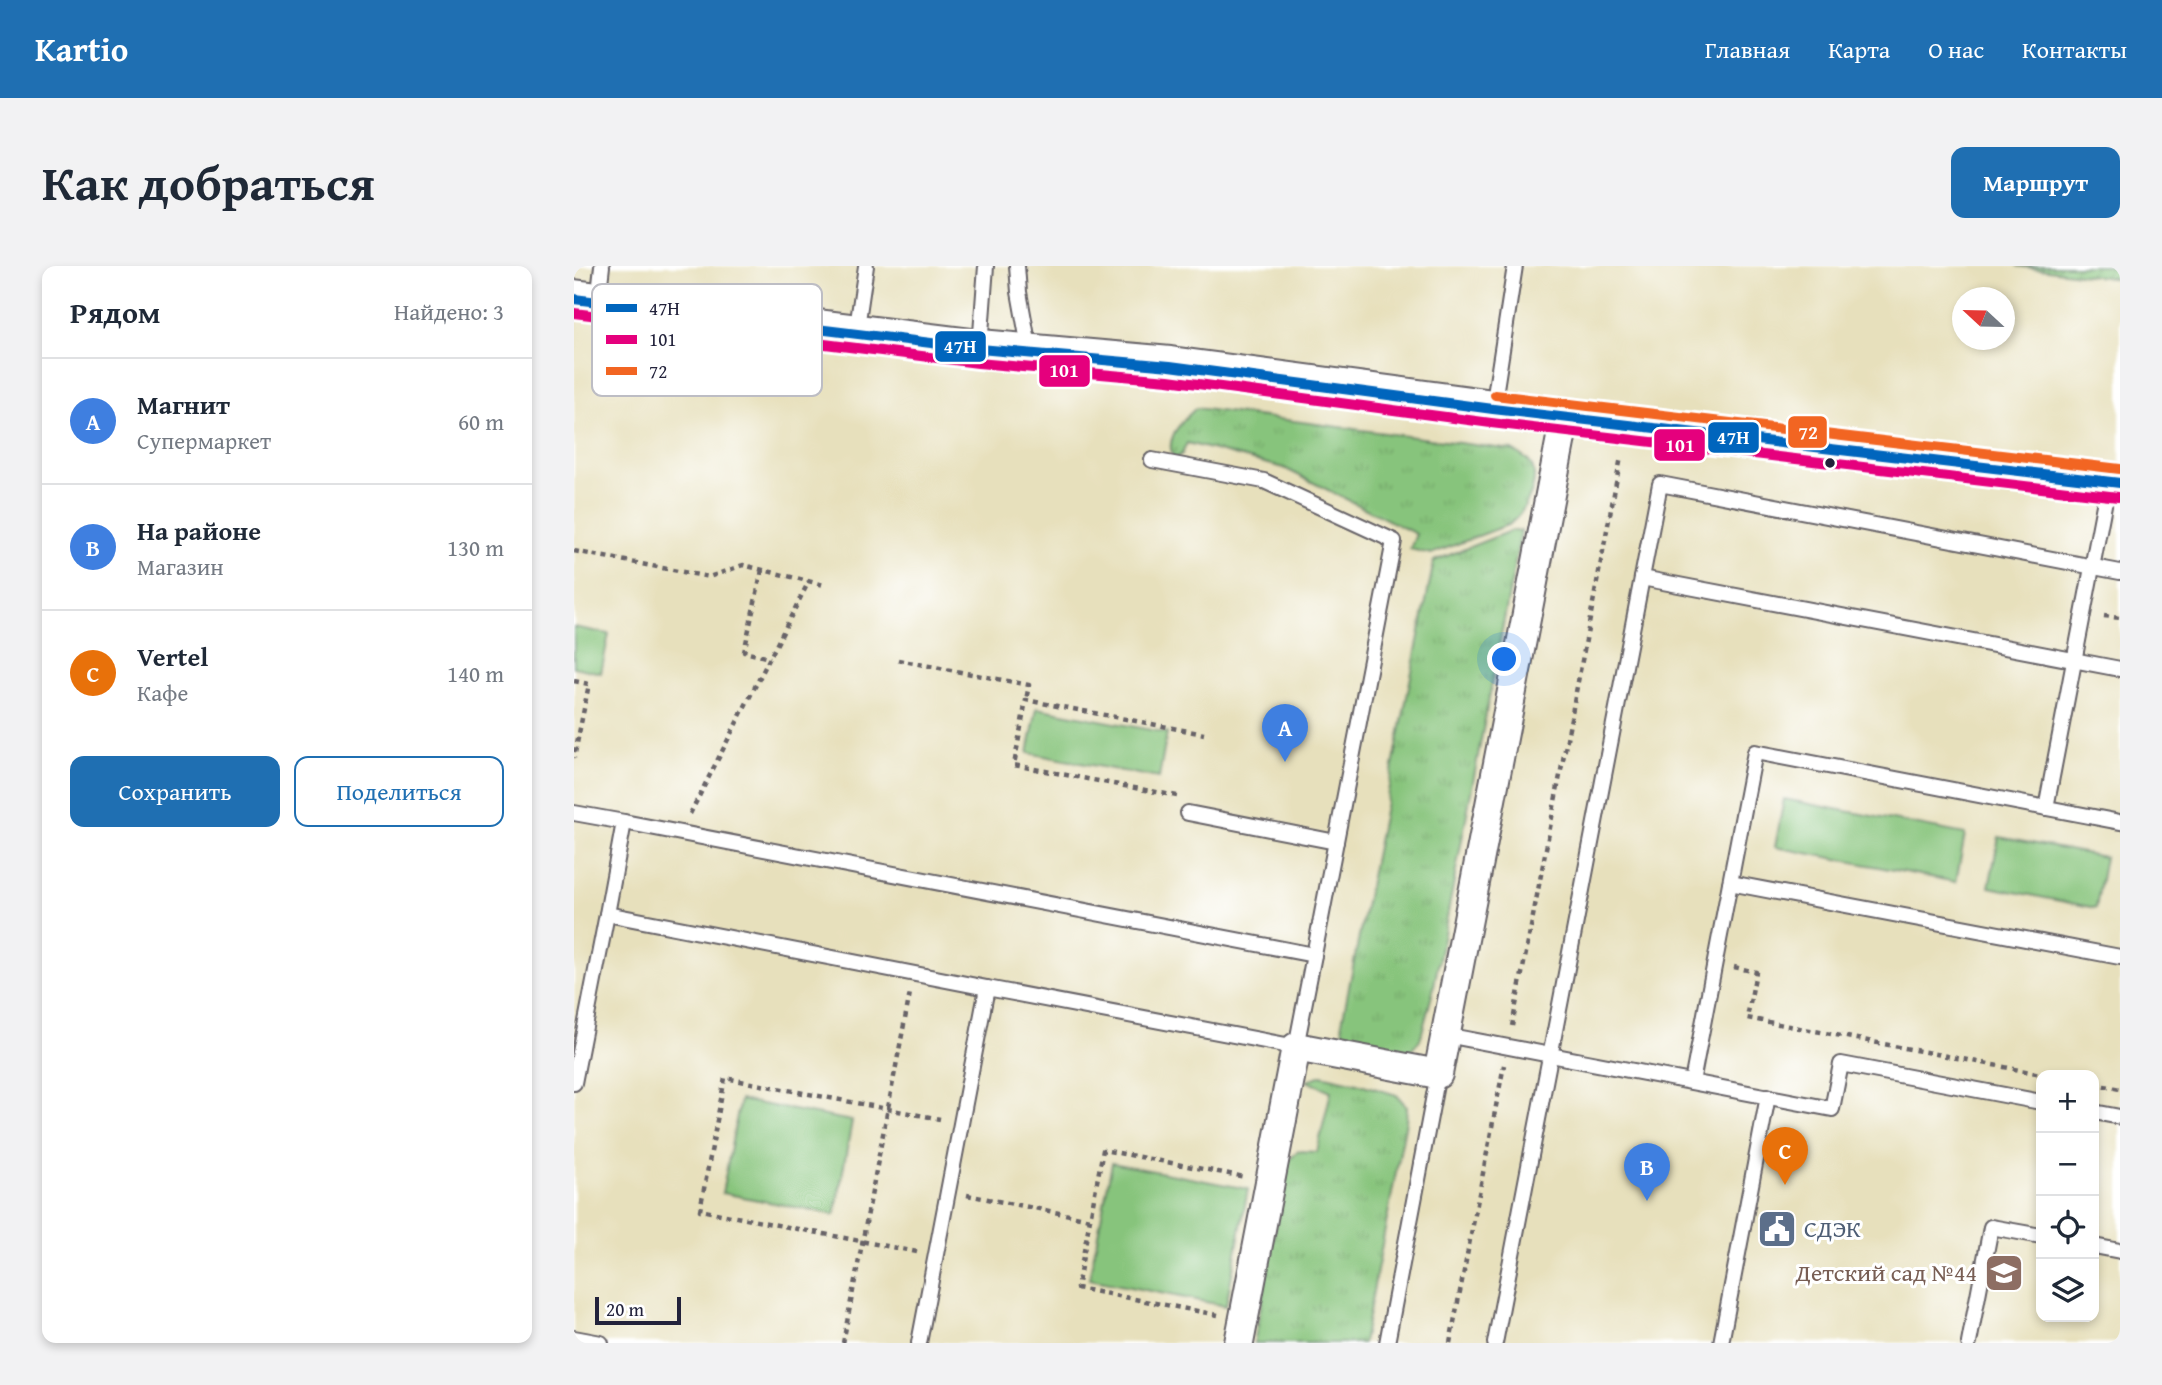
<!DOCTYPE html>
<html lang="ru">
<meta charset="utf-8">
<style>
body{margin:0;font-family:"Gentium Book Plus",serif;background:#f2f2f3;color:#1f2937}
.controls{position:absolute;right:21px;bottom:21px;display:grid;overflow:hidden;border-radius:14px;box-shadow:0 4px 10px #0003}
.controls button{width:63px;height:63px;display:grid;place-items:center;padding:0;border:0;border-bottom:2px solid #e0e1e3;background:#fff;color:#1f2937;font:35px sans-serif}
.compass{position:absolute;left:1378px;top:21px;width:63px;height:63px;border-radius:50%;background:#fff;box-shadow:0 4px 10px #0003;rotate:292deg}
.scale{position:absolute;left:21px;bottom:18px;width:86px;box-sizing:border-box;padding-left:7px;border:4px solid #22223b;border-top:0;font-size:19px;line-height:24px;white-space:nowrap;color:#22223b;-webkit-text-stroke:5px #fff;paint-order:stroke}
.you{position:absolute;left:931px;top:394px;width:24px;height:24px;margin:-18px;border:5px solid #fff;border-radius:50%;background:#1a73e8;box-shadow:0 0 0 10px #1a73e833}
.badge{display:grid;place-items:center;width:46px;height:46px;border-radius:50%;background:#1f6fb2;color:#fff;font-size:23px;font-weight:700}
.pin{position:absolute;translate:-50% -58px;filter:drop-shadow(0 2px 4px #0008)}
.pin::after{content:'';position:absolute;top:37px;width:24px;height:21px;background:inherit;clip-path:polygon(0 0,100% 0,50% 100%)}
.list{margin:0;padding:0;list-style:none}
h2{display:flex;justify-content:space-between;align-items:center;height:91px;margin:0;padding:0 28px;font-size:30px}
h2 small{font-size:23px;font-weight:400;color:#747a83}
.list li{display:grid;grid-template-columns:46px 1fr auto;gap:21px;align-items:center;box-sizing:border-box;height:126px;padding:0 28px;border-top:2px solid #e0e1e3}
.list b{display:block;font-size:26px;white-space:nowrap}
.list p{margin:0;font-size:23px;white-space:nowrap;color:#747a83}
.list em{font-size:23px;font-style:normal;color:#747a83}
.actions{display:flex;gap:14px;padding:21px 28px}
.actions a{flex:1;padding:16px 0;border:2px solid #1f6fb2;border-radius:14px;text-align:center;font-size:24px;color:#1f6fb2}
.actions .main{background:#1f6fb2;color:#fff}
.icon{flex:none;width:38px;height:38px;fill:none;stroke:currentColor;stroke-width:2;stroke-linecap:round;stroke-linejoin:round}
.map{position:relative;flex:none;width:1546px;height:1077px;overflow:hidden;border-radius:14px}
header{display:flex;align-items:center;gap:42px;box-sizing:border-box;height:98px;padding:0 35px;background:#1f6fb2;color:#fff}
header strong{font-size:33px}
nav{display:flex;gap:38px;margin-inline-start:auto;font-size:24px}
.intro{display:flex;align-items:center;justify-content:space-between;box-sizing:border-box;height:168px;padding:0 42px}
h1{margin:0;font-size:49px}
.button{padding:18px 32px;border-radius:14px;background:#1f6fb2;color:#fff;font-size:24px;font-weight:700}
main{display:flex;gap:42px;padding:0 42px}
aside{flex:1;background:#fff;border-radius:14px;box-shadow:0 4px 10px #0003}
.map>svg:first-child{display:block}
.grass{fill:url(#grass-tufts);stroke:#54735b;stroke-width:2}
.park{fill:#87c47b;stroke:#54735b;stroke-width:2}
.garden{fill:url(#garden-furrows);stroke:#54735b;stroke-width:2}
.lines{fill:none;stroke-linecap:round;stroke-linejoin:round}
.service-casing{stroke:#676468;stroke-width:18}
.minor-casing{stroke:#676468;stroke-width:32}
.secondary-casing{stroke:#676468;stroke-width:42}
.path{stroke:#676468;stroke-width:4.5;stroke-dasharray:5 5;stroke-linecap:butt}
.service{stroke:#fff;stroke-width:14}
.minor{stroke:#fff;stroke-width:28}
.secondary{stroke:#fff;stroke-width:38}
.bus-1-casing{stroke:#fff;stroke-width:16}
.bus-2-casing{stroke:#fff;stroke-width:16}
.bus-3-casing{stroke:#fff;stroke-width:16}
.bus-1{stroke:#0065bd;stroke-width:10}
.bus-2{stroke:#e5007d;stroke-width:10}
.bus-3{stroke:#f26522;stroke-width:10}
.bus-dot{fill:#22223b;stroke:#fff;stroke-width:2.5}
.labels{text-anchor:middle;stroke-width:6;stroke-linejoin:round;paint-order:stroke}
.service-label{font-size:24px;fill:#4e5e75;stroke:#fff;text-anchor:start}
.education-label{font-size:24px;fill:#785e54;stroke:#fff;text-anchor:end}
.key{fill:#fff;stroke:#bdbdc4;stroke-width:2}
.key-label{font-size:19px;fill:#22223b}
.line-badge{stroke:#fff;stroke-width:2.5}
.badge-label{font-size:19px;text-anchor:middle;font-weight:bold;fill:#fff}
</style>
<header>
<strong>Kartio</strong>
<nav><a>Главная</a><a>Карта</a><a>О нас</a><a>Контакты</a></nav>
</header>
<div class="intro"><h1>Как добраться</h1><a class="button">Маршрут</a></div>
<main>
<aside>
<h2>Рядом<small>Найдено: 3</small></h2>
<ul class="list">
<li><span class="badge" style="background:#3f7fe0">A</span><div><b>Магнит</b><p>Супермаркет</p></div><em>60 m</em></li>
<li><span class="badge" style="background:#3f7fe0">B</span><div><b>На районе</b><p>Магазин</p></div><em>130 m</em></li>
<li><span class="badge" style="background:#e8710a">C</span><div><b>Vertel</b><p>Кафе</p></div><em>140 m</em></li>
</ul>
<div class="actions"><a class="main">Сохранить</a><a>Поделиться</a></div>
</aside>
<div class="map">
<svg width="1546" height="1077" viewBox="0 0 1546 1077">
<defs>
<pattern id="grass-tufts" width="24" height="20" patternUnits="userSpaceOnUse" patternTransform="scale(1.75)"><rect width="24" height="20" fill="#87c47b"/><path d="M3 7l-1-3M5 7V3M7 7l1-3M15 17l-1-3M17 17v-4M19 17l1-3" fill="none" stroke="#74a86b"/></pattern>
<pattern id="garden-furrows" width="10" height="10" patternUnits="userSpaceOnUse" patternTransform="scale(1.75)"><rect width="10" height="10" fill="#87c47b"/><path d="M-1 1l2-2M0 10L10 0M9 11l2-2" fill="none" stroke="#74a86b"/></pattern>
</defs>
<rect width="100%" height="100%" fill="#fff"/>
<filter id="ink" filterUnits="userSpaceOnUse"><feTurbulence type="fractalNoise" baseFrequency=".0143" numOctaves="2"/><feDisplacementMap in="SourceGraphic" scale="14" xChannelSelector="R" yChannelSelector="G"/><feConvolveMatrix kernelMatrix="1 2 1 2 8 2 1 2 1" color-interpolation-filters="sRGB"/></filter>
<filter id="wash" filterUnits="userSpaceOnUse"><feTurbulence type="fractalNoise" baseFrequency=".00686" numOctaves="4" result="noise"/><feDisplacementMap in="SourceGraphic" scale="28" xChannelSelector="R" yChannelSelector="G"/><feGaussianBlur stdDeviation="1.57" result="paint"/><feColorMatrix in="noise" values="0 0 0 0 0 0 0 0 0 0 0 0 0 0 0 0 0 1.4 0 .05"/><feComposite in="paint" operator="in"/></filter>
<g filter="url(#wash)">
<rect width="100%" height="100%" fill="#e7e0bc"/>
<!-- grass -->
<g class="grass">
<path d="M622 142 938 184C943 187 953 192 956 197 968 215 950 247 936 258L857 288 836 283 842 268 710 202 613 177 608 188 600 193C589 173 608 155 622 142Z"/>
<path d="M936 265H947L859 725 846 774 833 788 770 778 768 756 860 295Z"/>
<path d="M747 809 783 817 823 829 833 841 832 855 789 1077H680L714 895 724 885 743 886 757 825 733 815Z"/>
</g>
<!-- park -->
<g class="park">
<path d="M0 361 35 368 27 407 0 401Z"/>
<path d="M463 442 593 467 585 512 454 487Z"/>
<path d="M1210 533 1391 568 1382 616 1201 581Z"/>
<path d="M1425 571 1531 591 1522 642 1415 621Z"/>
<path d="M166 834 278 855 261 949 148 927Z"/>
<path d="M538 897 674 923 652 1040 515 1013Z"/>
</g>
<!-- garden -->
<path class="garden" d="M1442 0H1546V13Z"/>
</g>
<g filter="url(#ink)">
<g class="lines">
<!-- service casing -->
<g class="service-casing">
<g id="service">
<path d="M443 0 445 26 456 87"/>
<path d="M24 35 28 0"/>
<path d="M282 68 292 0"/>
<path d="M406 81 412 0"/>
<path d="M919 142 941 0"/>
<path d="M578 194 690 215 820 275 740 689"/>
<path d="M1068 312 1546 403"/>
<path d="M1472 542 1534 218"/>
<path d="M0 547 50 556 33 648"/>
<path d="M614 547 762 576"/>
<path d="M50 556 740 689 722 781 413 722 345 1077"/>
<path d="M1156 617 1546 691"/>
<path d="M872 769 1258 843 1267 798 1467 836"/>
<path d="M1118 816 1181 486 1546 556"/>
<path d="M0 817 33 648 413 722"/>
<path d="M1520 846 1546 851"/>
<path d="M1520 980 1546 985"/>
<path d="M0 1072 27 1077"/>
<path d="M813 1077 864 808"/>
<path d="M921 1077 1086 218 1546 306"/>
<path d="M1147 1077 1194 830"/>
<path d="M1395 1077 1417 961 1467 970"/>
</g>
</g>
<!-- minor casing -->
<g class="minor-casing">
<path id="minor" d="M665 1077 722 781 864 808 991 151"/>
</g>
<!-- secondary casing -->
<g class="secondary-casing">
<path id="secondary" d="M0 33 406 83 596 100 919 143 1546 217"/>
</g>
<!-- path -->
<g class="path">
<path d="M0 285 135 311 169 299 250 319"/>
<path d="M188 304 170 386 196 392"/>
<path d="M1530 350 1546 352"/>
<path d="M324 394 455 419 452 434"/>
<path d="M0 415 15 418 0 492"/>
<path d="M603 530 440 499 452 434 630 468"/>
<path d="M116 548 235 315"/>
<path d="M1160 701 1182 706 1173 752 1472 809"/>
<path d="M938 760 1047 191"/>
<path d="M1520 818 1546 823"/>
<path d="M393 929 516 953"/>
<path d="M343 986 126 944 151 812 366 853"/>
<path d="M644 1049 503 1022 529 884 671 911"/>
<path d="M269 1077 336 727"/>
<path d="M876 1077 930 799"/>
</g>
<!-- service -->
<use href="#service" class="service"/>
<!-- minor -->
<use href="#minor" class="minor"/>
<!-- secondary -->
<use href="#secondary" class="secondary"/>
<!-- bus-1 casing -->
<g class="bus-1-casing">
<path id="bus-1" d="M0 33 406 83 596 100 919 143 1546 217"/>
</g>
<!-- bus-2 casing -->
<g class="bus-2-casing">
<path id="bus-2" d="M0 47 404 97 594 114 917 157 1544 231"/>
</g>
<!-- bus-3 casing -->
<g class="bus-3-casing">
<path id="bus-3" d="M921 129 1546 203"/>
</g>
<!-- bus-1 -->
<use href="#bus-1" class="bus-1"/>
<!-- bus-2 -->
<use href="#bus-2" class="bus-2"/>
<!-- bus-3 -->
<use href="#bus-3" class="bus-3"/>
</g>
</g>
<!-- icons -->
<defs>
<g id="civic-square" transform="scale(2.0125)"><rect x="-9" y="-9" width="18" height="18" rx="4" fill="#5c6f8a" stroke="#fff"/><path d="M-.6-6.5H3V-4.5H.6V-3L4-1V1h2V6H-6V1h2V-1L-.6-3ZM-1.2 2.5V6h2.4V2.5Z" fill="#fff"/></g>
<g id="school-square" transform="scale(2.0125)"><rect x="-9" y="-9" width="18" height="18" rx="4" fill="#8d6e63" stroke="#fff"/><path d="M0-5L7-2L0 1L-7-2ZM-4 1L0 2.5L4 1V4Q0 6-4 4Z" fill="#fff"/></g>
</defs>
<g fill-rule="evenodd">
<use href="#civic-square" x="1203" y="963"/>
<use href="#school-square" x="1430" y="1007"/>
</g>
<!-- markers -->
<circle class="bus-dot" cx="1256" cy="197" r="6"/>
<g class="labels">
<!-- service labels -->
<g class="service-label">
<text x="1230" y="971">СДЭК</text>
</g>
<!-- education labels -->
<g class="education-label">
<text x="1403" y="1015">Детский сад №44</text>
</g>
</g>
<!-- legend -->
<rect x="18" y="18" width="230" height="112" rx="10" class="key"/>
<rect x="32" y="38" width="31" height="8" fill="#0065bd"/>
<rect x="32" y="69" width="31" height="9" fill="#e5007d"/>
<rect x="32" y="101" width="31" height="8" fill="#f26522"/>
<g class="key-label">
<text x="75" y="49">47Н</text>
<text x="75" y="80">101</text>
<text x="75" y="112">72</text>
</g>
<g class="line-badge">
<rect x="360" y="64" width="53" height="33" rx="7" fill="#0065bd"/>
<rect x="464" y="88" width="53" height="34" rx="7" fill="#e5007d"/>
<rect x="1213" y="149" width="41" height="34" rx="7" fill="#f26522"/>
<rect x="1133" y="155" width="53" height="33" rx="7" fill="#0065bd"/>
<rect x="1079" y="162" width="53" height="34" rx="7" fill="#e5007d"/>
</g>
<g class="badge-label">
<text x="386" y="87">47Н</text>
<text x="490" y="111">101</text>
<text x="1234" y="173">72</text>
<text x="1159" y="178">47Н</text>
<text x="1106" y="186">101</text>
</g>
</svg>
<div class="controls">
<button>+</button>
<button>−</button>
<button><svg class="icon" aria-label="locate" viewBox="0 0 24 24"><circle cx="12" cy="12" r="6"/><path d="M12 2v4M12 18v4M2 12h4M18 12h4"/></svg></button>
<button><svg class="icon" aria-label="layers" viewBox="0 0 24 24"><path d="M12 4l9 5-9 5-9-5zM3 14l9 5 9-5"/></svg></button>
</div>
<svg class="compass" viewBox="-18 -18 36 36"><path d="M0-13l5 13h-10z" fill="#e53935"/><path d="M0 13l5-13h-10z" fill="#747a83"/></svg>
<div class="scale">20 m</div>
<div class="you"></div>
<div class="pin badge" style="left:711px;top:496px;background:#3f7fe0">A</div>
<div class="pin badge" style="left:1073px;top:935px;background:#3f7fe0">B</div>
<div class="pin badge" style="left:1211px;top:919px;background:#e8710a">C</div>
</div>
</main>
